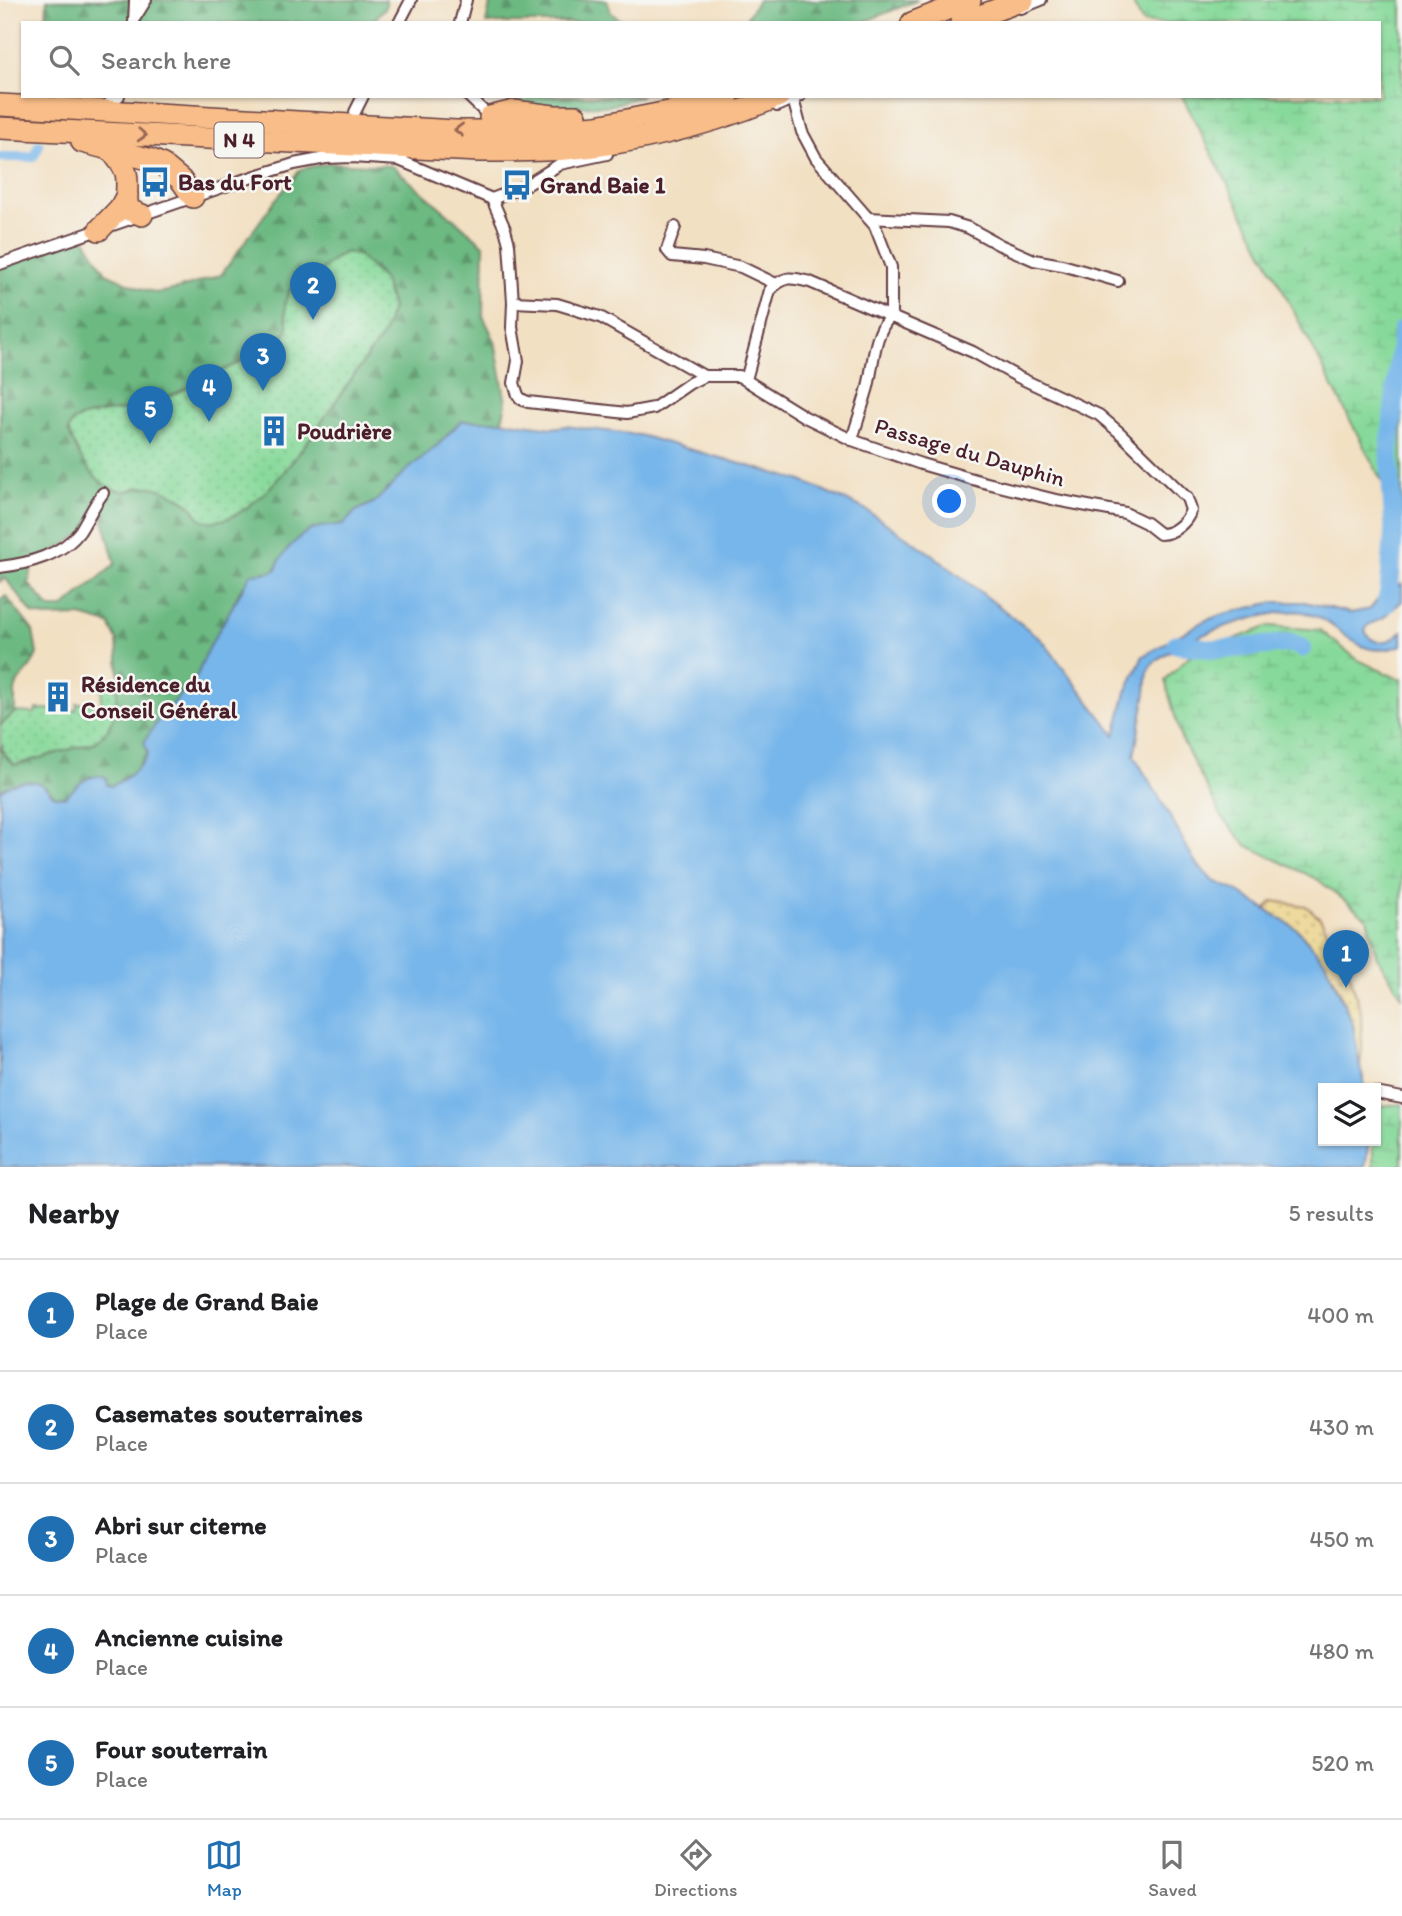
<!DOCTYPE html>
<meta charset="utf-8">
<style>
body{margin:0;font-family:Itim,sans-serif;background:#f2f2f2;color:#202124}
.controls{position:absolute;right:21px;bottom:21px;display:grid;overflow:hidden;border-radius:0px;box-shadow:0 2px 5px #0004}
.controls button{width:63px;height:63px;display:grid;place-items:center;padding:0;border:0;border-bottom:2px solid #e0e0e0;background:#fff;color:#202124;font:35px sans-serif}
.you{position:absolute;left:950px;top:502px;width:24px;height:24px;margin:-18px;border:5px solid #fff;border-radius:50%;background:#1a73e8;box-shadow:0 0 0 10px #1a73e833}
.badge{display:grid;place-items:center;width:46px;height:46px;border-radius:50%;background:#1f6fb2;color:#fff;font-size:23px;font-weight:700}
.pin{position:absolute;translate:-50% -58px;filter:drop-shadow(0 2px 4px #0008)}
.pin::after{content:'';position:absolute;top:37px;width:24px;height:21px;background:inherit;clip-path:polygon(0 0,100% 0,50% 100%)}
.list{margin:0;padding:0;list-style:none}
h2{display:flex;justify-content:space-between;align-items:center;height:91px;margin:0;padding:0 28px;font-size:30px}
h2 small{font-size:23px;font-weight:400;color:#757577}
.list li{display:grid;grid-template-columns:46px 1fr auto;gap:21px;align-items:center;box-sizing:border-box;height:112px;padding:0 28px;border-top:2px solid #e0e0e0}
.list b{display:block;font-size:26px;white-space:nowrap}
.list p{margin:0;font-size:23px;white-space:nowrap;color:#757577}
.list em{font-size:23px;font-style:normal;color:#757577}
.icon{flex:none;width:38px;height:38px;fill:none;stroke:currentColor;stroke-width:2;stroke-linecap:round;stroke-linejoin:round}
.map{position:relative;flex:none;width:1402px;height:1167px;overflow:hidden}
.search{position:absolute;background:#fff;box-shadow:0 2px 5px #0004;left:21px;right:21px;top:21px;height:77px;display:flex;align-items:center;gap:18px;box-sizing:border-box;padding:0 24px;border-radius:0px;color:#757577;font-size:26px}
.sheet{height:651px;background:#fff}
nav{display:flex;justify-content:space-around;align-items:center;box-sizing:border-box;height:98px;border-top:2px solid #e0e0e0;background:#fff;font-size:19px;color:#757577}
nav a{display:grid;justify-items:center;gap:4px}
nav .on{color:#1f6fb2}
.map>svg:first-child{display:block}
.grass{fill:url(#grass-dots);stroke:#687c62;stroke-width:2}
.forest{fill:url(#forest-firs);stroke:#5b6c56;stroke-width:2;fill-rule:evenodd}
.wetland{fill:url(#wetland-marsh);stroke:#687c62;stroke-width:2}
.sand{fill:url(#sand-dots);stroke:#9c7c64;stroke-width:2}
.water{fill:#77b6ea;stroke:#606a8a;stroke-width:2}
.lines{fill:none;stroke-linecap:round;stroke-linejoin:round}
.canal{stroke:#77b6ea;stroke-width:10}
.river{stroke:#77b6ea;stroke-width:19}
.street-casing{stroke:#633c42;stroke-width:14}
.highway-casing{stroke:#633c42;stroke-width:24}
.street{stroke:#fff;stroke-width:10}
.highway{stroke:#f8bd88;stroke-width:21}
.oneway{stroke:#986655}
.labels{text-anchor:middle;stroke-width:5;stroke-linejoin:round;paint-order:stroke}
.shield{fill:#f6f6f2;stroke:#7e6067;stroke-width:2}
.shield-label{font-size:21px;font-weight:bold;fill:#4a1f2b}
.poi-label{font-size:23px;font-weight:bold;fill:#4a1f2b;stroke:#f6f6f2;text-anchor:start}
.street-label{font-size:23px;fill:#4a1f2b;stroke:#f6f6f2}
</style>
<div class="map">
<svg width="1402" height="1167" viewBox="0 0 1402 1167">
<defs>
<pattern id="grass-dots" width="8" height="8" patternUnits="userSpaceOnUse" patternTransform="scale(1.75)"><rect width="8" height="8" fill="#86d99a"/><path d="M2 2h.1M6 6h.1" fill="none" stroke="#75ba85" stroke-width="1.8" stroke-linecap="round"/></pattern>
<pattern id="forest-firs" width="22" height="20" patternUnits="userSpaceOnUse" patternTransform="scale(1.75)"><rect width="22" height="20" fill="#6cb982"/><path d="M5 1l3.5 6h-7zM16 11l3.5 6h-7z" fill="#5b966b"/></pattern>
<pattern id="wetland-marsh" width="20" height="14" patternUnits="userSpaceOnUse" patternTransform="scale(1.75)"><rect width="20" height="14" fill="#86d99a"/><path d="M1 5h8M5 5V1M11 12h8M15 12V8" fill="none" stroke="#75ba85"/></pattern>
<pattern id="sand-dots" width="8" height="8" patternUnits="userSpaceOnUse" patternTransform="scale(1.75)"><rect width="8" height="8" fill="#eeda9e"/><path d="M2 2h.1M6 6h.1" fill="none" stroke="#cebb88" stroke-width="1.8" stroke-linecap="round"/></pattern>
</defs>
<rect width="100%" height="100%" fill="#f6f6f2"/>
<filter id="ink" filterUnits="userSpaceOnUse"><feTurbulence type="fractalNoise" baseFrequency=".0143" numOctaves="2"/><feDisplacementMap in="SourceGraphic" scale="14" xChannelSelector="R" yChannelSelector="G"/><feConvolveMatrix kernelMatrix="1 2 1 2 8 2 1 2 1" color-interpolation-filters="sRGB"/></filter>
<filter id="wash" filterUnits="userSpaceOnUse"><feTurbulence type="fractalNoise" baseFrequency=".00686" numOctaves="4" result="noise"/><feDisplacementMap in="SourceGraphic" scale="28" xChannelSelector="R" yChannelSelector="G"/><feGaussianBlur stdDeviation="1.57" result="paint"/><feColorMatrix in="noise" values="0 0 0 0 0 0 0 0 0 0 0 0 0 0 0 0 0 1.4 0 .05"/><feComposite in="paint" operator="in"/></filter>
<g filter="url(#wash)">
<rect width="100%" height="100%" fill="#f2e0c3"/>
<!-- grass -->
<g class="grass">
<path d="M346 252 358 255 384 280 392 308 383 335C368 356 353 376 339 397 314 432 261 517 216 521 203 523 196 517 192 506 176 496 159 487 141 487 135 487 130 491 125 491 97 492 76 453 68 430L73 420C97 410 122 412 147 407L280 343C294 325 284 323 285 306 285 301 288 293 290 290 295 283 303 281 310 278 324 270 332 258 346 252Z"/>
<path d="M102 687H118L115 713 109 728 96 742 15 765C0 752 0 745 0 726L15 712 35 713 36 709 76 710 77 703 101 704Z"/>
</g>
<!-- forest -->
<g class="forest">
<path d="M47 0H386V7L371 23H46Z"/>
<path d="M491 0H607L611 13 625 23H486Z"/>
<path d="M758 0H918L861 23H743Z"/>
<path d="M498 96H642L609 106 530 107Z"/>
<path d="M329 163 392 166 484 245 483 316 495 341 506 403 502 421 460 422 439 444 406 471 375 502 356 511 343 525 335 526 279 561 277 570 271 573 264 572 242 587 222 627 208 649 196 679 147 748C149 764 124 780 111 786L91 776 65 797 55 796C50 791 43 783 35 782 24 780 9 785 0 791V745L5 756 15 765 96 742 109 728 115 713 119 675 117 640 109 624 81 616 46 617 33 614 5 578 0 582V264L83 236 106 273 137 287 157 293 178 289 221 275 273 203 301 169ZM346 252 358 255 384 280 392 308 383 335C368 356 353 376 339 397 314 432 261 517 216 521 203 523 196 517 192 506 180 498 166 489 152 487 142 486 135 490 125 491 97 492 76 453 68 430L73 421C97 410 122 412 147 407L280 343C294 325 284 323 285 306 285 301 288 293 290 290 295 283 303 281 310 278 324 270 332 258 346 252ZM98 507 100 508 115 563 112 567 63 608H50L29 584 32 566 87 530Z"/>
<path d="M6 596 33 631 37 654 31 666 18 682 15 691V712L0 726V601Z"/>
</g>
<!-- wetland -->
<g class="wetland">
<path d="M1131 0H1402V520L1182 96H1379V23H1143Z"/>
<path d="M1269 626 1320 630 1358 660 1401 680 1402 679V996L1377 957 1367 918 1317 879 1246 845 1222 817 1181 738 1165 680 1189 656Z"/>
<path d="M1402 1104V1167H1373V1141H1376V1113L1381 1106Z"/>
</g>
<!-- sand -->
<path class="sand" d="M1273 901 1306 906 1320 918 1349 971 1361 1013 1362 1048 1360 1067 1353 1024 1334 978 1265 910Z"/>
<!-- water -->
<path class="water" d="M464 421H502L552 428 566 426 639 435 802 481 863 508 933 555 1042 640 1115 735 1126 692 1143 656 1204 621 1227 613 1275 602H1305L1351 613 1370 609 1380 597 1402 584V601L1383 618 1368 625 1365 631C1373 648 1391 643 1402 631V645C1355 663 1348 626 1307 613 1276 604 1170 641 1150 667 1146 673 1147 686 1146 693 1142 714 1138 735 1134 756L1162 802 1195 862 1213 881 1235 890 1297 929 1325 961 1353 1024 1360 1067 1366 1088H1323V1141H1369L1365 1167H0V791C12 782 33 776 46 788 49 790 51 794 55 796L65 797C77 786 88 772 106 777L107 785 111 786C125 780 141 768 148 754L144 742 159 719 196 678 208 649 251 574C260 572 269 574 276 570 281 553 301 531 320 527 327 526 335 526 343 525L356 511 375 502 406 471 439 444 460 422Z"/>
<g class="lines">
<!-- canal -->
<path class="canal" d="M0 157H32L35 154 39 145"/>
<!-- river -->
<g class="river">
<path d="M1386 604 1389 591 1394 528 1389 454 1402 330"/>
<path d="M1176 644 1213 649H1227L1292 643 1302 648"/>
</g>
</g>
</g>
<g filter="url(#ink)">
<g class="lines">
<!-- street casing -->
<g class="street-casing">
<g id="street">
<path d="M1021 8 1041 0"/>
<path d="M136 16 146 0"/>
<path d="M134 23 135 0"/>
<path d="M399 23 411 0"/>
<path d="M460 23 466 0"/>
<path d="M468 96 490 117"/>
<path d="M793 99 802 132 816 158 875 226 891 267V315C873 335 874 362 868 387 863 405 857 422 852 440"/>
<path d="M777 106 800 96"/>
<path d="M101 109 119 96"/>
<path d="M355 112 363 96"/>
<path d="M492 199 505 229 509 244 513 302 512 327 518 361 514 383 518 395 521 399 528 402 627 413 654 408 690 383 704 376H739L805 417 852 440 921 464 983 482 1056 500 1125 513 1146 523 1160 534C1174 534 1187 522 1191 510L1187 498 1119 432 1099 415 1018 377 973 352 810 282C791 277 785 275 770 290L746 380"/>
<path d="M868 218 949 222 969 228 1000 245 1034 260 1062 265 1118 281"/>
<path d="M675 227 667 250 672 256 704 259 741 267 776 284"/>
<path d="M0 264 240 181 294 164 326 158 352 157 399 160 492 199 525 186 560 164 607 154"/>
<path d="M513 302 557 304 600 317 704 376"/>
<path d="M0 567C27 564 63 555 80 531 88 518 94 505 103 493"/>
<path d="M1376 1093 1402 1098"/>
</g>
</g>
<!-- highway casing -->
<g class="highway-casing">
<g id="highway">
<path d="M912 23 970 0"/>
<path d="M961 23 1023 0"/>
<path d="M0 105 456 131H538L597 126 673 111 728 96"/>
<path d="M490 117 514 111 554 116H576"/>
<path d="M0 128 479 151C508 151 536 151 565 149 638 143 712 124 779 96"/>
<path d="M82 142 152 160 163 165 181 180 193 197"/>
<path d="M109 148C115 155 123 164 126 173 129 185 124 198 129 210L142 215"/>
<path d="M99 230 120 208 127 195"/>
</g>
</g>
<!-- street -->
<use href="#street" class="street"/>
<!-- highway -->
<use href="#highway" class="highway"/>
</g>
<!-- one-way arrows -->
<defs><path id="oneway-chevron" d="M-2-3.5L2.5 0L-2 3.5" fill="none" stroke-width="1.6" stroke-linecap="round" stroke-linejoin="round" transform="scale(1.75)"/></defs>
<g class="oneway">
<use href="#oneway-chevron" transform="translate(459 130) rotate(-179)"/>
<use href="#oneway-chevron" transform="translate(142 135) rotate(3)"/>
</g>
</g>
<!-- icons -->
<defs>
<g id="bus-bare" transform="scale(2.415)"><path d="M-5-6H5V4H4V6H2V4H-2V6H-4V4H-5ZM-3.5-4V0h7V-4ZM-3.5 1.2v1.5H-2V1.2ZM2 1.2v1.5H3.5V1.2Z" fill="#1f6fb2" stroke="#f6f6f2" stroke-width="2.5" paint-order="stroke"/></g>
<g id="building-bare" transform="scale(2.415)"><path d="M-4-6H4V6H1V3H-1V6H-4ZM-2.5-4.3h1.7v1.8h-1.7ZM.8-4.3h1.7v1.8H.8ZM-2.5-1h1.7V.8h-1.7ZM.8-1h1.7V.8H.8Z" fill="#1f6fb2" stroke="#f6f6f2" stroke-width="2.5" paint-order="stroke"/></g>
</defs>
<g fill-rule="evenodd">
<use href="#bus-bare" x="155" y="182"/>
<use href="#bus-bare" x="517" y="185"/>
<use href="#building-bare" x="274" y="431"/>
<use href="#building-bare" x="58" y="697"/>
</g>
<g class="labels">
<!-- shield labels -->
<rect class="shield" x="214.5" y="122.5" width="49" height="35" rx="5"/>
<g class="shield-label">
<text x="239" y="147">N 4</text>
</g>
<!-- poi labels -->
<g class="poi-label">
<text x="178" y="190">Bas du Fort</text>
<text x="540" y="193">Grand Baie 1</text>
<text x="297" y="439">Poudrière</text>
<text x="81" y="692">Résidence du<tspan x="81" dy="26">Conseil Général</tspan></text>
</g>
<!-- street labels -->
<g class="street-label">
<text transform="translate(970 452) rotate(16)" y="8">Passage du Dauphin</text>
</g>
</g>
</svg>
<div class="controls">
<button><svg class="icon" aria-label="layers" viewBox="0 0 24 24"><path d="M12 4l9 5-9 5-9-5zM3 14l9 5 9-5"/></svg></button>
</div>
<div class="you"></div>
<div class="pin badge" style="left:1346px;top:988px">1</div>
<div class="pin badge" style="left:313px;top:320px">2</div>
<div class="pin badge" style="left:263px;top:391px">3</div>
<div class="pin badge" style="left:209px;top:422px">4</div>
<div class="pin badge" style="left:150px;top:444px">5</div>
<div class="search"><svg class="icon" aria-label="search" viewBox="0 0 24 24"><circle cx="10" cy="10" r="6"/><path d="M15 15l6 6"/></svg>Search here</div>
</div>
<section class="sheet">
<h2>Nearby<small>5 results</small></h2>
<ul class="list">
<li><span class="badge">1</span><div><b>Plage de Grand Baie</b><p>Place</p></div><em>400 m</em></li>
<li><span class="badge">2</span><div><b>Casemates souterraines</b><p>Place</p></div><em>430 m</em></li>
<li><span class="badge">3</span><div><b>Abri sur citerne</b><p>Place</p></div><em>450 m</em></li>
<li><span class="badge">4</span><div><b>Ancienne cuisine</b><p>Place</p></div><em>480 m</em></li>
<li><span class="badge">5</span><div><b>Four souterrain</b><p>Place</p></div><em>520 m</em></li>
</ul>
</section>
<nav>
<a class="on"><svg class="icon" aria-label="map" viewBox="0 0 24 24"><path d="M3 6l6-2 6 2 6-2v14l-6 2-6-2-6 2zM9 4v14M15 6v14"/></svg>Map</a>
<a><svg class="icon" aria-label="directions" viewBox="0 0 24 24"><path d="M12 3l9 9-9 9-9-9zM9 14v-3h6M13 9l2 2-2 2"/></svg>Directions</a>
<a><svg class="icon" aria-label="saved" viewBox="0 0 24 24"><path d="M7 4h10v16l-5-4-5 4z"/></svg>Saved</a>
</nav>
